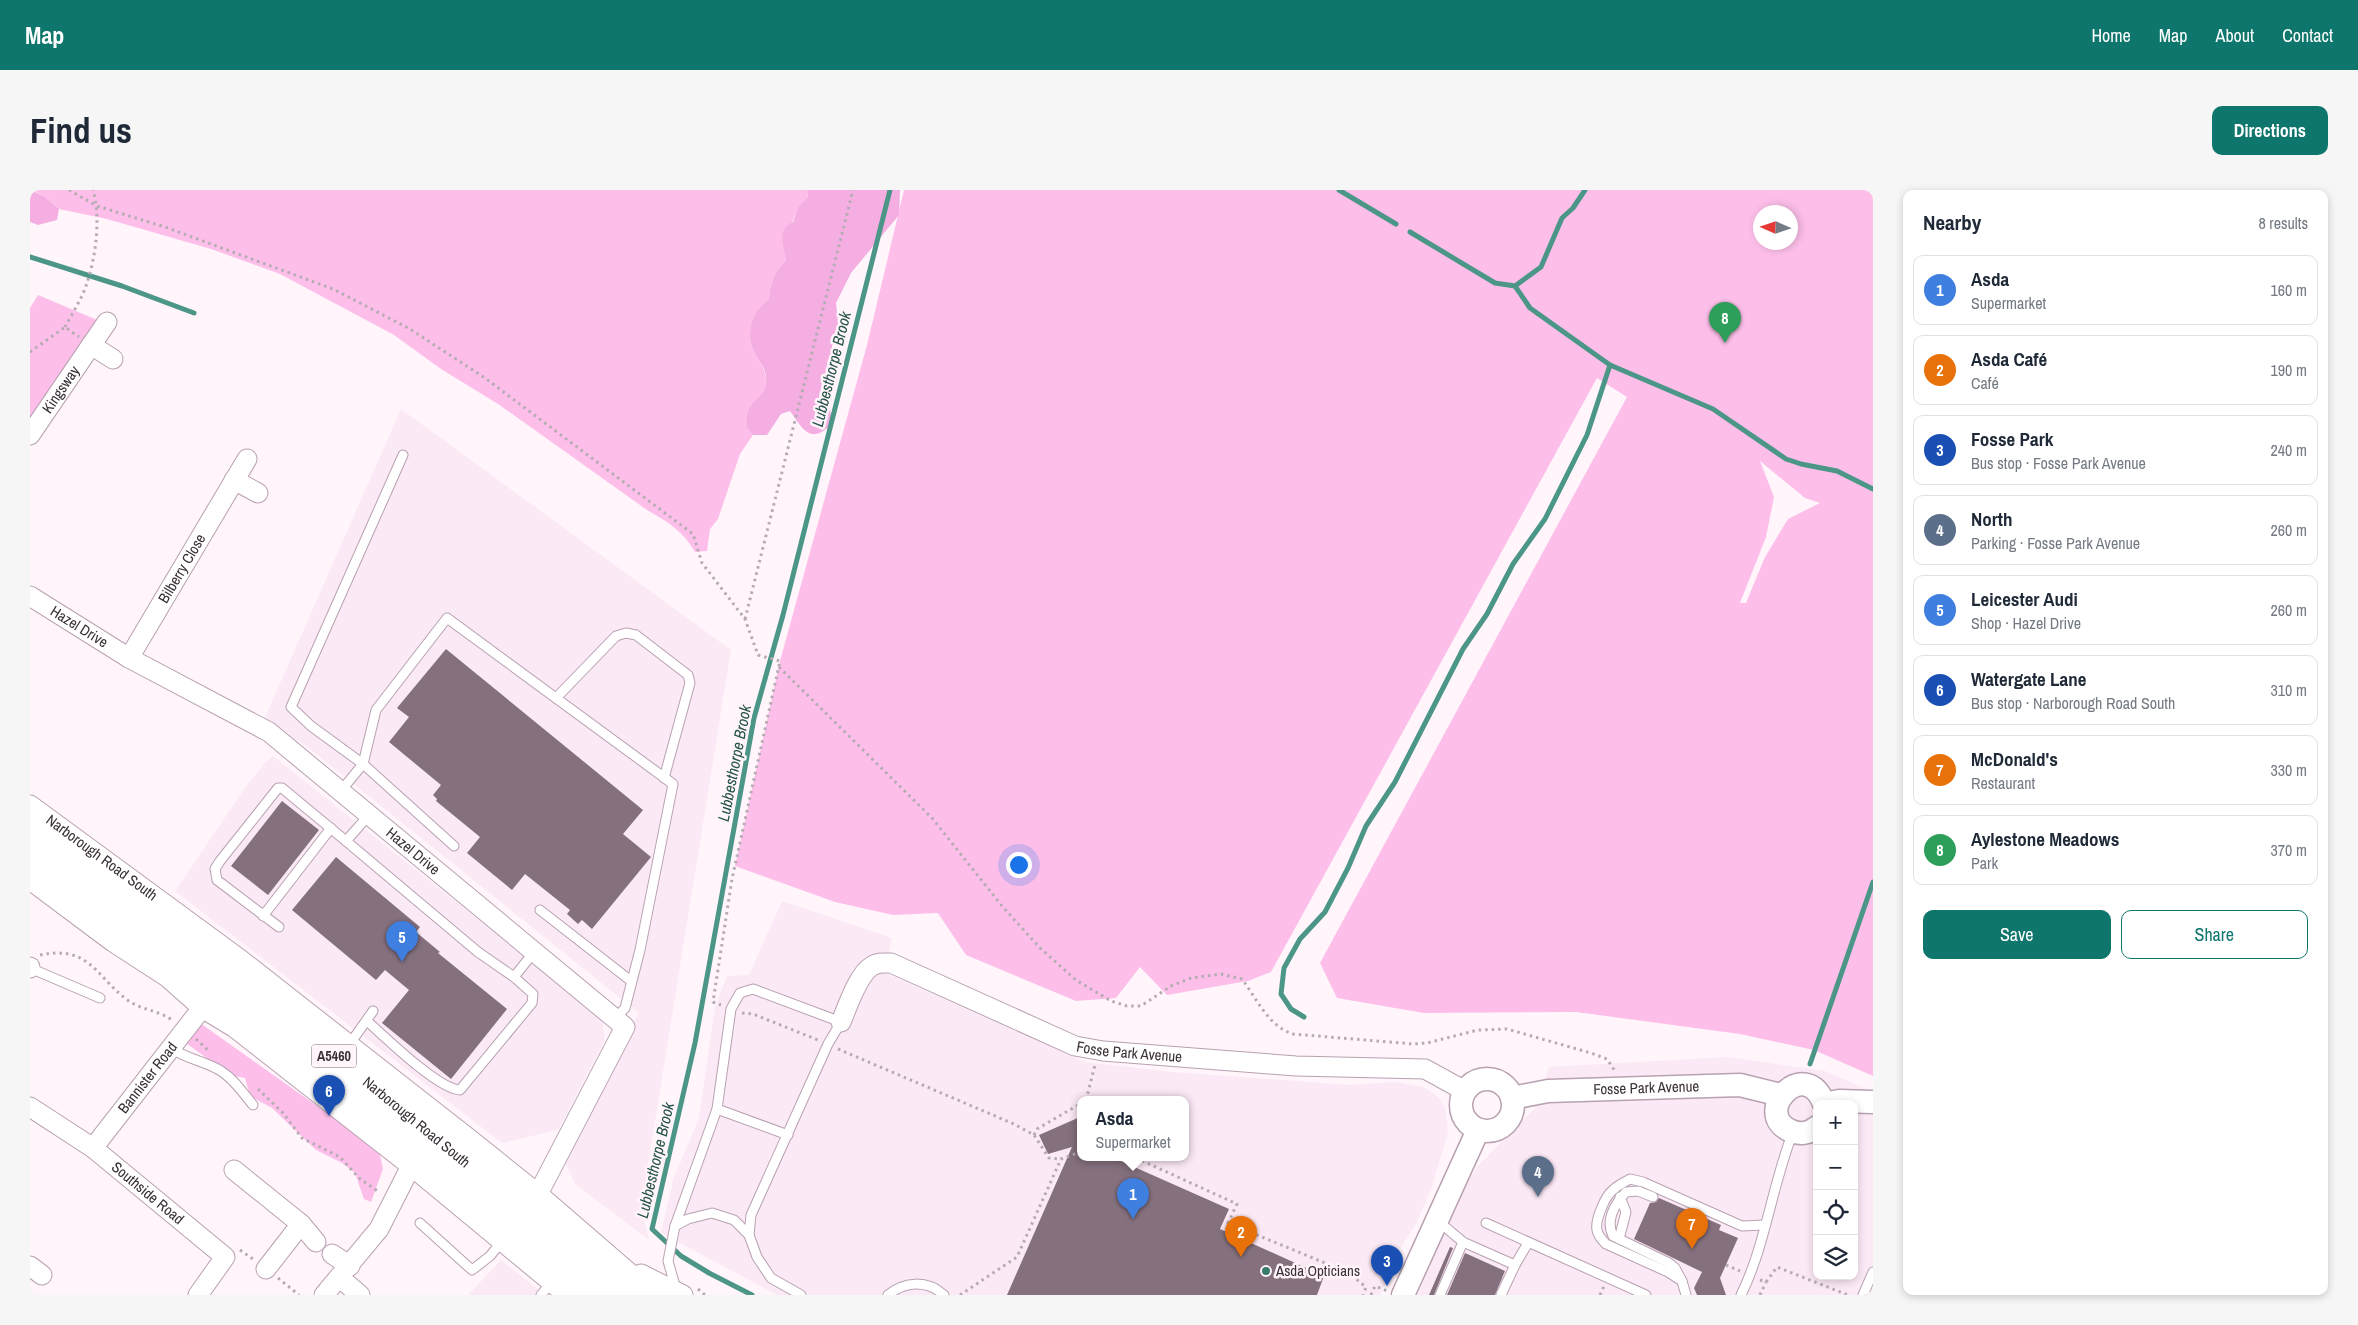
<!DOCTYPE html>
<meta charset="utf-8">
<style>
body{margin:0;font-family:"Archivo Narrow",sans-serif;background:#f6f6f7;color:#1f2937}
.controls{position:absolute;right:15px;bottom:15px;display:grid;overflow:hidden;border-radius:10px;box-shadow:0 2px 8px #0003}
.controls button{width:45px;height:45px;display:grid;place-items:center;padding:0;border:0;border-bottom:1px solid #e0e1e3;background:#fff;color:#1f2937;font:25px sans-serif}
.compass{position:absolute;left:1723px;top:15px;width:45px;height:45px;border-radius:50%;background:#fff;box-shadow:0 2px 8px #0003;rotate:273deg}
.you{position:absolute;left:988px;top:674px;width:18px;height:18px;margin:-12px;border:4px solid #fff;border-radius:50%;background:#1a73e8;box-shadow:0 0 0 8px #1a73e833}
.badge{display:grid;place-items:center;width:32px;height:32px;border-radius:50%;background:#0f766e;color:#fff;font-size:16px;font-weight:700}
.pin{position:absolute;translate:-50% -41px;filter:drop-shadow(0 1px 2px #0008)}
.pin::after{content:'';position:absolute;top:26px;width:18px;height:15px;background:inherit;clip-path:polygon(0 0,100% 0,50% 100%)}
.popup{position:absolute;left:1047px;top:906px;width:112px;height:65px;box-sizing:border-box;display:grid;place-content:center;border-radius:10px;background:#fff;filter:drop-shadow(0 1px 4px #0005);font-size:16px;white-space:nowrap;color:#747a83}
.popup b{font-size:19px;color:#1f2937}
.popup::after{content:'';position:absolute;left:50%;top:100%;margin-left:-10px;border:10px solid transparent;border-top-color:#fff}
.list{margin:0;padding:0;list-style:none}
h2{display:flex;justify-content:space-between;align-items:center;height:65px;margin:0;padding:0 20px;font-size:21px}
h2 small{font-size:16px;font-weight:400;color:#747a83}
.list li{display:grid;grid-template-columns:32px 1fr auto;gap:15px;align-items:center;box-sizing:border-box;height:70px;margin:0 10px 10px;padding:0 10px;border:1px solid #e0e1e3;border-radius:10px}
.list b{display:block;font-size:19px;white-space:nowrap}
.list p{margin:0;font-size:16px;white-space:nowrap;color:#747a83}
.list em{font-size:16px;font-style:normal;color:#747a83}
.actions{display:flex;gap:10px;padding:15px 20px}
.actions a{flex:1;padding:11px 0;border:1px solid #0f766e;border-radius:10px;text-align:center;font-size:18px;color:#0f766e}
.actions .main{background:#0f766e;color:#fff}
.icon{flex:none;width:28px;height:28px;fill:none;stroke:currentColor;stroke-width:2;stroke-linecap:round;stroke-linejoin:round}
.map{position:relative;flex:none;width:1843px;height:1105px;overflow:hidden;border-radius:10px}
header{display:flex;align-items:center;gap:30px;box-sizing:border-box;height:70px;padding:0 25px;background:#0f766e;color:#fff}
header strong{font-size:24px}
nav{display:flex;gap:28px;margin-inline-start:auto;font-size:18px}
.intro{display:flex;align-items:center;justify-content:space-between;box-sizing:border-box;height:120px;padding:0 30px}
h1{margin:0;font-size:35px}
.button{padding:12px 22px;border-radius:10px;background:#0f766e;color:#fff;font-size:18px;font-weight:700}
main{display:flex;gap:30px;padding:0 30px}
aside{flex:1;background:#fff;border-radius:10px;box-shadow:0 2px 8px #0003}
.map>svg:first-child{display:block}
.built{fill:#fce9f6;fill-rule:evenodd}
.green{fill:#fdbfea;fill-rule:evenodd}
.forest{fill:#f5aee1}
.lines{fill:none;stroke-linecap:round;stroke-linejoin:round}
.stream{stroke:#4c9688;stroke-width:5}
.building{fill:#85707e}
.service-casing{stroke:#b8a1b1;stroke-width:11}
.minor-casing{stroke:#b8a1b1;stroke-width:21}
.tertiary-casing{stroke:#b8a1b1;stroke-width:25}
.primary-casing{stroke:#b8a1b1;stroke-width:30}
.path{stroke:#b5abb2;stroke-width:3;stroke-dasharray:2.5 4;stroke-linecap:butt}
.service{stroke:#fff;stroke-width:9}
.minor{stroke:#fff;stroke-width:19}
.tertiary{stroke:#fff;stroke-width:22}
.primary{stroke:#fff;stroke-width:28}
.poi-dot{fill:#387b6d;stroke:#fff5fb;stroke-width:2}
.labels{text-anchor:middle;stroke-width:5;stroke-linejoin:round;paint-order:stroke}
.shield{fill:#fff5fb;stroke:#756b72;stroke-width:1}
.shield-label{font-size:14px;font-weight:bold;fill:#3a3037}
.street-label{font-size:15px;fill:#3a3037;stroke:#fff5fb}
.poi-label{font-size:15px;fill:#3a3037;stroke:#fff5fb;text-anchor:start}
.water-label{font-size:16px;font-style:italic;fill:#26544b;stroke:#fff5fb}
</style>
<header>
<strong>Map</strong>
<nav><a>Home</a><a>Map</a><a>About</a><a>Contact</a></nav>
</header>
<div class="intro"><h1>Find us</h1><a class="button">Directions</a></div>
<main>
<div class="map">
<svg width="1843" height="1105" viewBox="0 0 1843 1105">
<rect width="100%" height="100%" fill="#fff5fb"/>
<!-- built -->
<g class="built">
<path d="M371 219 701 460 611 1018 619 1050 545 994 533 968 609 823 275 555 233 532Z"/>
<path d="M243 566 572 828 575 850 528 940 472 953 145 701 217 595 234 574Z"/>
<path d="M752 711 862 748 855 783 1056 872 1143 882 1293 893 1320 895 1365 892 1393 897 1403 903 1411 911 1416 921 1418 943 1401 999 1387 1032 1371 1057 1350 1105H747L631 1043 643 990 669 928 685 817 697 786 719 785ZM1050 910H1156V968H1050Z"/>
<path d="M1699 867 1795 881 1843 902V1105H1388L1431 1002 1449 975 1506 917 1519 877ZM1787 914H1824V1086H1787Z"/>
<path d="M471 1070 515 1105H438Z"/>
</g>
<!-- green -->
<g class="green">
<path d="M2 0H777L778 7C764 21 753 50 756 70 746 79 739 95 739 109 722 121 714 146 725 164 731 175 736 179 736 192 735 203 728 207 722 215 719 221 718 231 716 237L723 245 710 264 688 329 680 339 677 361 665 362C654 342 637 331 617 320L468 214 411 179 364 145 250 84 181 59 77 29 29 19 14 6Z"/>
<path d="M874 0H1843V886L1784 860 1710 844 1546 822 1394 823 1307 808 1290 773 1597 207 1567 188 1241 782 1218 791 1137 805 1110 777 1086 808 1046 811 936 765 908 723 863 725 805 712 705 676 750 471 837 155ZM1730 22H1760V52H1730ZM1730 271 1775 308 1790 313 1758 329 1735 367 1716 413H1710L1736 347 1744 307Z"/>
<path d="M8 105 72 132 0 236V118Z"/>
<path d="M170 833 349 960 353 979 341 1012 334 1009 325 983 312 973 286 960 242 918 220 906 215 888 200 885 149 848Z"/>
</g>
<!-- forest -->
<g class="forest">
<path d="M0 0 14 6 29 19 27 30 8 35 0 32Z"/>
<path d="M777 0H870L869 25 821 83 806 113 809 143 802 156V170L793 189 789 207 800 220 803 233C781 255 774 241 760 221L751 224 737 245H723L716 237C717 233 716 226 718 222 722 210 735 206 736 192 737 179 731 175 725 164 714 145 722 121 739 109 739 95 746 79 756 70 754 56 746 39 763 32L769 16 778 7Z"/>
</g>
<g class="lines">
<!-- stream -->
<g class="stream">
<path d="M1309 0 1366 34"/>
<path d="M1380 42 1465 93 1485 96"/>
<path d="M0 67 92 96 164 123"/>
<path d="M1580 175 1683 219 1756 269 1771 274 1807 281 1843 299"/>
<path d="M1274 827 1261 819 1251 804 1254 778 1270 749 1295 722 1318 678 1336 636 1365 592 1433 459 1457 424 1483 374 1515 329 1557 245 1580 175 1500 118 1485 96 1511 77 1532 28 1543 18 1555 0"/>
<path d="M1780 874 1843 692"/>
<path d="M722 1105 679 1083 651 1066 622 1039 665 853 724 528 753 425 860 0"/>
</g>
</g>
<!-- building -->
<g class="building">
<path d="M416 459 613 620 593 644 621 667 562 739 552 730 548 734 537 724 540 720 495 684 482 700 437 663 450 647 406 611 407 609 403 605 411 595 359 552 379 527 367 518Z"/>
<path d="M252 611 289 640 238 705 201 676Z"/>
<path d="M306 667 390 737 386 742 410 762 408 763 477 819 421 889 352 833 379 800 355 780 346 790 262 720Z"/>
<path d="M1050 927V968H1084L1199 1019 1190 1039 1294 1086 1287 1105H977L1042 957 1018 964 1009 945Z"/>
<path d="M1629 1008 1691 1035 1689 1040 1708 1048 1690 1088 1696 1105H1667L1664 1098 1672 1082 1604 1049 1620 1013 1626 1012Z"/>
<path d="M1420 1057 1423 1058 1404 1105H1399Z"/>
<path d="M1435 1063 1475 1081 1465 1105H1417Z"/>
</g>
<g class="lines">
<!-- service casing -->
<g class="service-casing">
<g id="service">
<path d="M526 508 586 446 596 443 606 445 658 485 660 493 634 588"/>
<path d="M310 602 333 574 281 536 261 517 373 265"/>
<path d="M316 651 448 762 484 787 504 762"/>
<path d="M424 656 333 574 346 520 417 428 643 594 610 760 595 818 585 829"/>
<path d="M510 720 601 791"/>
<path d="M233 726 301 638"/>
<path d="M249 737 187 690 185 679 190 671 248 598H252L316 651 339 625"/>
<path d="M0 778 70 808"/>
<path d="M337 831C355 847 408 899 430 900L502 813 503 804 484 787"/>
<path d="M319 855 343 821"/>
<path d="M141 858C156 869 175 871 191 881 204 889 213 903 223 915"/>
<path d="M687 919 758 945"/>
<path d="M1623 1007 1608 1001 1596 1002C1585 1014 1575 1030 1583 1046L1639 1073 1645 1078 1652 1091"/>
<path d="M1408 1031 1433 1052 1485 1075 1471 1105"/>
<path d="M390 1033 442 1080 460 1066 472 1051"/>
<path d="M1456 1033 1616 1105"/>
<path d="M645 1036 658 1029 682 1023 704 1030 719 1045 727 1067 741 1088 771 1105"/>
<path d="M1589 1049 1596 1022 1590 1007"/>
<path d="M1485 1075 1498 1053"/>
<path d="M646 1099 638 1071 645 1036 687 919 701 819 710 803 723 799 811 832 798 854 721 1025 719 1045"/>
<path d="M511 1105 522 1092"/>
<path d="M858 1105C875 1091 897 1090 914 1105"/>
<path d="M1410 1105 1433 1052"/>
<path d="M1656 1105 1652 1091 1638 1082 1576 1054C1572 1050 1568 1046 1567 1040 1565 1030 1575 1006 1583 1000 1588 995 1595 992 1600 989L1613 992 1712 1036 1734 1035"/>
<path d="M1711 1105C1736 1054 1742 995 1763 942"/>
<path d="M1833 1105 1843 1082"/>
</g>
</g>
<!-- minor casing -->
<g class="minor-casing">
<g id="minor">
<path d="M61 155 83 169"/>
<path id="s1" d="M0 245 77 132"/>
<path d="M204 290 228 303"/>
<path id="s2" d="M0 406 99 468 239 542 595 837 508 1004"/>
<path id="s3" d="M99 468 217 269"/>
<path id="s4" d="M0 615 211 770 442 951 508 1004 625 1105"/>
<path d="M0 690 83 752 137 787 172 818 205 838 381 976 537 1105"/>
<path d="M0 777V778"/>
<path id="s5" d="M811 832C817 818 828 784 842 776 848 772 854 773 861 773L1045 856 1073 861 1266 876 1395 879 1435 901"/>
<path id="s6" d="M0 917 63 958 195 1067 168 1105"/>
<path id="s7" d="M63 958 172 818"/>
<path d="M204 980 271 1034 286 1052"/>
<path d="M302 1064 320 1076"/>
<path d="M0 1076 12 1085"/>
<path d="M236 1079 271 1034"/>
<path d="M611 1084 653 1105"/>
<path d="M310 1088 330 1105"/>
<path d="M294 1105 349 1039 381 976"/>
</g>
</g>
<!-- tertiary casing -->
<g class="tertiary-casing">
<g id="tertiary">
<circle cx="1457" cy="915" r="26"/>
<path id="s8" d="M1482 908 1518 901 1710 895 1751 905"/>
<path d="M1787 937C1780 943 1770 945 1761 941 1720 923 1776 864 1794 914L1809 911 1843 912"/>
<path d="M1373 1105 1448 940"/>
</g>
</g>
<!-- primary casing -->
<g class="primary-casing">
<g id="primary">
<path id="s9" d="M0 641 329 885 597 1105"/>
<path d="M0 666 315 899 567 1105"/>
</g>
</g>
<!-- path -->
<g class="path">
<path d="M39 0 67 16 135 37 303 99 380 139 455 188 663 344 672 373 715 429 728 465 750 471 702 689 683 812 691 815"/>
<path d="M35 137C42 124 51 110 56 96 66 67 71 29 63 0"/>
<path d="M0 162 35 137 49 147"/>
<path d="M715 429 823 0"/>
<path d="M749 477 902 628 972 716 1010 758 1046 790 1081 811 1097 816H1111L1141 796 1161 788 1191 784 1212 789C1227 809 1238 836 1263 844L1383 854 1397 853 1448 840 1477 839 1561 863 1577 869 1585 881"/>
<path d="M10 765C59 755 65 785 96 809 110 820 128 820 142 830"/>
<path d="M712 823 723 824 788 850"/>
<path d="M166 849 180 862"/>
<path d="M808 859 984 934 1004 945 1019 968 1031 969"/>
<path d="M228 899 253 923 272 948 310 967 329 988 349 1002"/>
<path d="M1056 910 1065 875"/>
<path d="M1004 945 1007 939 1050 914"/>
<path d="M1106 968 1207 1014 1198 1033 1317 1082 1336 1097 1333 1105"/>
<path d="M210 1060 223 1069"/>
<path d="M1696 1075 1710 1081"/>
<path d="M248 1088 269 1105"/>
<path d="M1730 1090 1736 1092 1747 1077 1818 1105"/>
<path d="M668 1099 675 1105"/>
<path d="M930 1105 987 1067 1031 969 1050 962"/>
<path d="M1341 1105 1345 1096 1357 1101"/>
<path d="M1570 1105 1574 1096"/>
<path d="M1730 1105 1736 1092"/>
</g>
<!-- service -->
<use href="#service" class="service"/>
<!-- minor -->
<use href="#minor" class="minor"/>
<!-- tertiary -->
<use href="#tertiary" class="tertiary"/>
<!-- primary -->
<use href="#primary" class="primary"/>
</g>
<!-- markers -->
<circle class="poi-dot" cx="1236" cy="1081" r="5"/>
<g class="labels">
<!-- shield labels -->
<rect class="shield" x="281.5" y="854.5" width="45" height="23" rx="4"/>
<g class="shield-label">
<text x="304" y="871">A5460</text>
</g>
<!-- street labels -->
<g class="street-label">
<text dy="5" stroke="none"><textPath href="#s1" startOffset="55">Kingsway</textPath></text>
<text dy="5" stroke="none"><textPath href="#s3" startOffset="104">Bilberry Close</textPath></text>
<text dy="5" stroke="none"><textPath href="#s2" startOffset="58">Hazel Drive</textPath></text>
<text dy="5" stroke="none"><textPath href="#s2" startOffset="462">Hazel Drive</textPath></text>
<text dy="5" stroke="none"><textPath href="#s4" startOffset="89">Narborough Road South</textPath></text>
<text dy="5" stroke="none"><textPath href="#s5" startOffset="341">Fosse Park Avenue</textPath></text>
<text dy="5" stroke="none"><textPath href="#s7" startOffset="89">Bannister Road</textPath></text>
<text dy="5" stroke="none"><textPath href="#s8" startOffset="135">Fosse Park Avenue</textPath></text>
<text dy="5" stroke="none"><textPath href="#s9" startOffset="484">Narborough Road South</textPath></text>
<text dy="5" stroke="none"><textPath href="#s6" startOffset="146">Southside Road</textPath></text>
</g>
<!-- poi labels -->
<g class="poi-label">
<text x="1246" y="1086">Asda Opticians</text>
</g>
<!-- water labels -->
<g class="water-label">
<text transform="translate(801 179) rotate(-76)" y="6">Lubbesthorpe Brook</text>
<text transform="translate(704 573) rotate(-79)" y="6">Lubbesthorpe Brook</text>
<text transform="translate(625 970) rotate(-77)" y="6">Lubbesthorpe Brook</text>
</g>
</g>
</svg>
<div class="controls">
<button>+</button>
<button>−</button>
<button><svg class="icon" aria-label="locate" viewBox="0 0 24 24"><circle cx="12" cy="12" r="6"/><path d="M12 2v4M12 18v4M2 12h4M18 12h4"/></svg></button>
<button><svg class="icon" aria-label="layers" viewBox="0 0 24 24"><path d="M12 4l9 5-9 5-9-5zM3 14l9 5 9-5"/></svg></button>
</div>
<svg class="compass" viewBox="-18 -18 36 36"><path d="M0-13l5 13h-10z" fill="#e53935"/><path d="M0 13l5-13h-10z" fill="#747a83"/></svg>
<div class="you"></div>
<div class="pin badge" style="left:1103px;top:1029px;background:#3f7fe0">1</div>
<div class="popup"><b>Asda</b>Supermarket</div>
<div class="pin badge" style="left:1211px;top:1067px;background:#e8710a">2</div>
<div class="pin badge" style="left:1357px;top:1096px;background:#1a4fb4">3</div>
<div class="pin badge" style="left:1508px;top:1007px;background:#5c6f8a">4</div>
<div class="pin badge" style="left:372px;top:772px;background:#3f7fe0">5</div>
<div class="pin badge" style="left:299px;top:926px;background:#1a4fb4">6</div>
<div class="pin badge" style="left:1662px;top:1059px;background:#e8710a">7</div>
<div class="pin badge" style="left:1695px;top:153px;background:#2e9e5b">8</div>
</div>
<aside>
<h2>Nearby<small>8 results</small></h2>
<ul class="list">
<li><span class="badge" style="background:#3f7fe0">1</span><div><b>Asda</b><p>Supermarket</p></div><em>160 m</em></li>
<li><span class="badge" style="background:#e8710a">2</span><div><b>Asda Café</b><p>Café</p></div><em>190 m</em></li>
<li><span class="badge" style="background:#1a4fb4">3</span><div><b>Fosse Park</b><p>Bus stop · Fosse Park Avenue</p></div><em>240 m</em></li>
<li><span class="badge" style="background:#5c6f8a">4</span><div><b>North</b><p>Parking · Fosse Park Avenue</p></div><em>260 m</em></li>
<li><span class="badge" style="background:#3f7fe0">5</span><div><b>Leicester Audi</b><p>Shop · Hazel Drive</p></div><em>260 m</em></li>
<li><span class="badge" style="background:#1a4fb4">6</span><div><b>Watergate Lane</b><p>Bus stop · Narborough Road South</p></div><em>310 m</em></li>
<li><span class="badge" style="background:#e8710a">7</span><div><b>McDonald's</b><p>Restaurant</p></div><em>330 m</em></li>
<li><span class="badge" style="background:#2e9e5b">8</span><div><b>Aylestone Meadows</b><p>Park</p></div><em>370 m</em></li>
</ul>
<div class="actions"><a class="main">Save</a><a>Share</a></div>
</aside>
</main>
